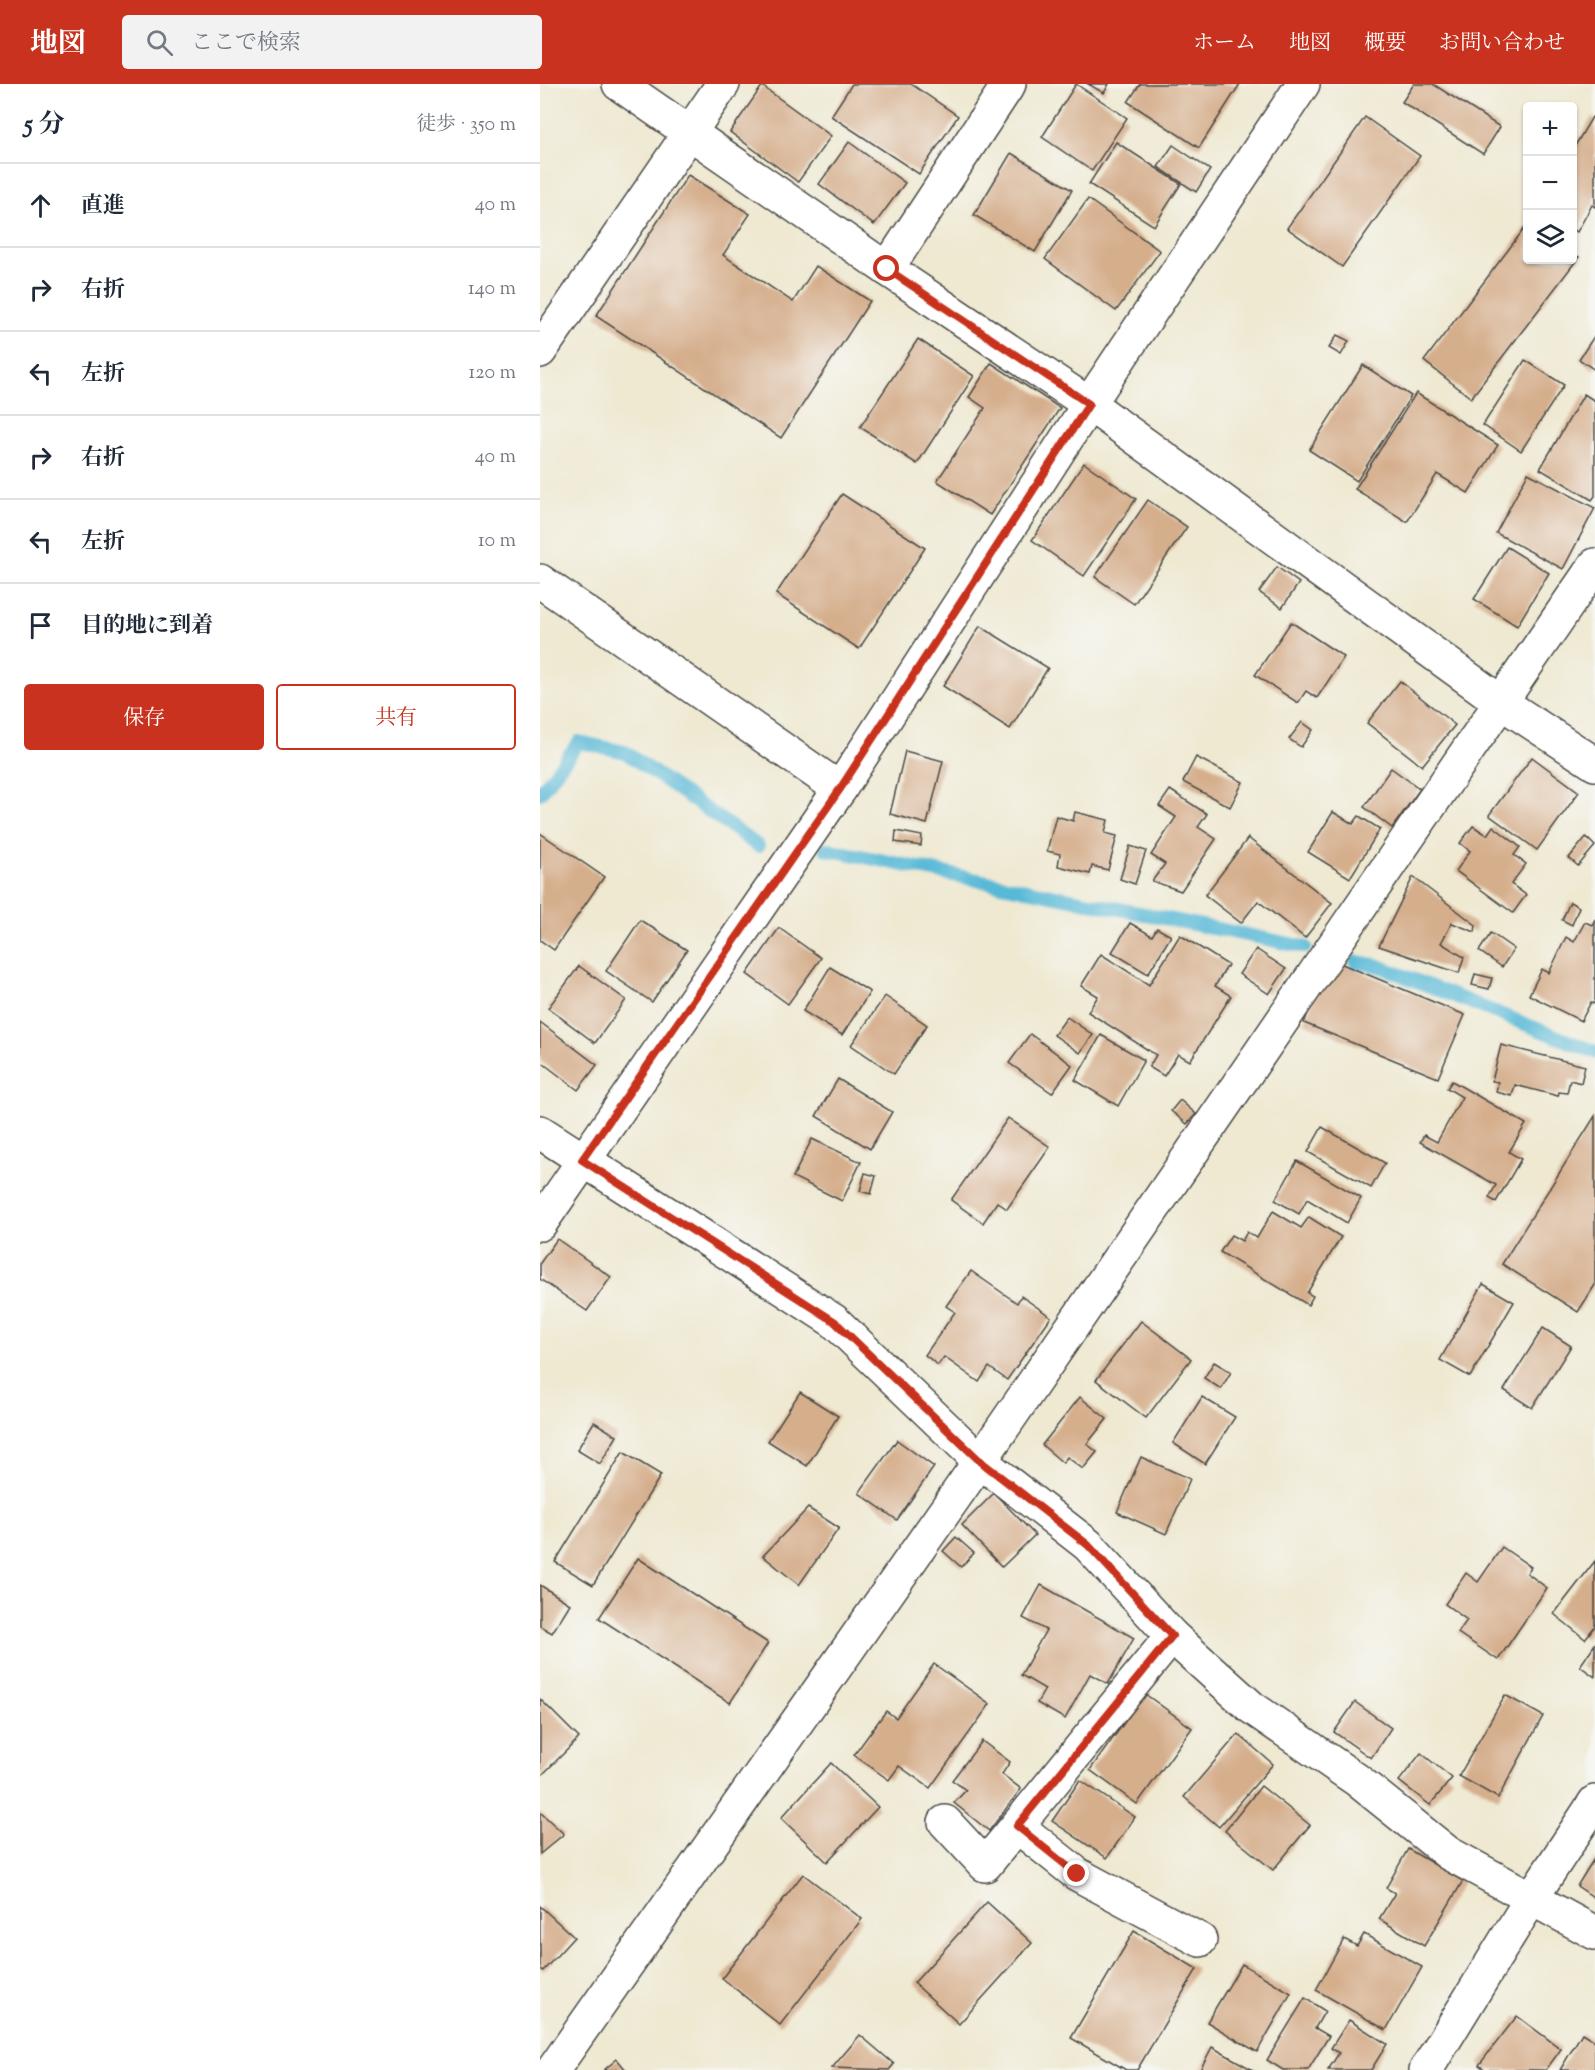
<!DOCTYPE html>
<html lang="ja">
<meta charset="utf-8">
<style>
body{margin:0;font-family:"Sorts Mill Goudy","Noto Serif JP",serif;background:#f2f2f3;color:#1f2937}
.controls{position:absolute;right:18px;top:18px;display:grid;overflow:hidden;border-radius:6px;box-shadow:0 2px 4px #0004}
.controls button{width:54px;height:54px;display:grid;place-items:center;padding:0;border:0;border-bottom:2px solid #e0e1e3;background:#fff;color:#1f2937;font:30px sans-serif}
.stop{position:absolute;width:18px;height:18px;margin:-14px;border:4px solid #c8321e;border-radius:50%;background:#fff}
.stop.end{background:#c8321e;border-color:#fff;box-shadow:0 2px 6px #0008}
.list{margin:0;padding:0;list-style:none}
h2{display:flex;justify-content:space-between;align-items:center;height:78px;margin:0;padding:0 24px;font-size:26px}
h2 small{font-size:20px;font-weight:400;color:#747a83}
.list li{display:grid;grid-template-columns:39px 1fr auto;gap:18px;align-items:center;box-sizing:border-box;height:84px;padding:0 24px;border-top:2px solid #e0e1e3}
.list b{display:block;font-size:22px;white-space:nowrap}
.list em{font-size:20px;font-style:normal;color:#747a83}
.actions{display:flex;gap:12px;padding:18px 24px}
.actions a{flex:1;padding:14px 0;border:2px solid #c8321e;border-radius:6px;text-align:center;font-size:21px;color:#c8321e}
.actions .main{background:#c8321e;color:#fff}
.icon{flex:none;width:33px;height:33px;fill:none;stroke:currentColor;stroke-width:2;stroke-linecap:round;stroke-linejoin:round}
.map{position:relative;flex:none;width:1055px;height:1986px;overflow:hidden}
header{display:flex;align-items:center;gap:36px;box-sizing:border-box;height:84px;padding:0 30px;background:#c8321e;color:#fff}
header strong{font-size:28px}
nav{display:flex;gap:33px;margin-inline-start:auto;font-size:21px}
.search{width:420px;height:54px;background:#f2f2f3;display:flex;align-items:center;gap:15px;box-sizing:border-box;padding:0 21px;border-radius:6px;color:#747a83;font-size:22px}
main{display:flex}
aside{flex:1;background:#fff}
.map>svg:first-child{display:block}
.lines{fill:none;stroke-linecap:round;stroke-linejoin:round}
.stream{stroke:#59b9d7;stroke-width:14}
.building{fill:#d5ae8c}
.street-casing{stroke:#484844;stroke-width:36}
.secondary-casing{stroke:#484844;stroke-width:36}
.street{stroke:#fff;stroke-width:33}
.secondary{stroke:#fff;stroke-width:33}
.route{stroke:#c8321e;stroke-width:8}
</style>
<header>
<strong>地図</strong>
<div class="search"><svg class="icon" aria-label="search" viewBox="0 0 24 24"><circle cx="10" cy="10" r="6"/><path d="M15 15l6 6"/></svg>ここで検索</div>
<nav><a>ホーム</a><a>地図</a><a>概要</a><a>お問い合わせ</a></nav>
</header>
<main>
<aside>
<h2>5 分<small>徒歩 · 350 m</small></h2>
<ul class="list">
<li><svg class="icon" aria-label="ahead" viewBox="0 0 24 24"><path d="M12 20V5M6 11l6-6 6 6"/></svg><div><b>直進</b></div><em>40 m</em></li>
<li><svg class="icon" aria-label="right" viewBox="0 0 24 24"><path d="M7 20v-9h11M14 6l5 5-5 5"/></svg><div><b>右折</b></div><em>140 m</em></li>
<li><svg class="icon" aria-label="left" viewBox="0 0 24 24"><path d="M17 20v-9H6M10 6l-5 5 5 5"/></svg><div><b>左折</b></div><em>120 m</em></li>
<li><svg class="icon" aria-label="right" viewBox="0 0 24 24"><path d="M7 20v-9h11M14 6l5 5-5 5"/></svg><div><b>右折</b></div><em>40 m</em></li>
<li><svg class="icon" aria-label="left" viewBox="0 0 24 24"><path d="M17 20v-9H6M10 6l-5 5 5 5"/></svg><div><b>左折</b></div><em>10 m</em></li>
<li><svg class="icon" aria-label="arrive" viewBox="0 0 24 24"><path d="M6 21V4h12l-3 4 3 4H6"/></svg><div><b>目的地に到着</b></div></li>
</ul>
<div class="actions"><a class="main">保存</a><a>共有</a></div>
</aside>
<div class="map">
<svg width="1055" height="1986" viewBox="0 0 1055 1986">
<rect width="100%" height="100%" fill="#f6f6f2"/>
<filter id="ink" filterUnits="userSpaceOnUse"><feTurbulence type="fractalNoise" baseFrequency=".0167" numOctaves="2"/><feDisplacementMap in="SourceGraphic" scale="12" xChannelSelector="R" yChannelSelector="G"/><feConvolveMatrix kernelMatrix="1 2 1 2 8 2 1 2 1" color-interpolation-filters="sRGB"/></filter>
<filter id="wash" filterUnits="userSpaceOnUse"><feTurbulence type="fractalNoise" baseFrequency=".008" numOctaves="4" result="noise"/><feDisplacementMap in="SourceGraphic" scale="24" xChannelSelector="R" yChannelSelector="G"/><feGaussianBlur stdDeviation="1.35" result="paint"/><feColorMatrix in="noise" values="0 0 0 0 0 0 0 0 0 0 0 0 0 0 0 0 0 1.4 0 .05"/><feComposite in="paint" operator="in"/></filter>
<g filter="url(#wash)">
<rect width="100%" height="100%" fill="#efe9d2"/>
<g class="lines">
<!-- stream -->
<g class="stream">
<path d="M0 709 39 658 85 668 218 762"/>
<path d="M286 765 765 863"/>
<path d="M816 878 839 882 1055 968"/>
</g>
</g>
<g id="blocks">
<!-- building -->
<g class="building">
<path d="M312 0H371L418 32 379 90 291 32Z"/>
<path d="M536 0 587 34 552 87 502 53Z"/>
<path d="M548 0H569L564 9Z"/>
<path d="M600 0H700L659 64 588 18Z"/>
<path d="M874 0H893L960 43 943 70 862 18Z"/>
<path d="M222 2 291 52 258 98 190 48Z"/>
<path d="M825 33 880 72 802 183 747 144Z"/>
<path d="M1052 33 1055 35V123L1052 121 1037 148 1032 145V67Z"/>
<path d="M309 58 365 99 334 141 279 100Z"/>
<path d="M576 58 641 100 614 142 549 100Z"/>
<path d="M633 61 670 86 656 108 618 83Z"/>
<path d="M471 69 532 106 495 168 434 131Z"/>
<path d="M148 91 210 130 183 171 253 218 276 182 330 217 241 354 56 232Z"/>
<path d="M548 115 620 167 576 227 505 175Z"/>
<path d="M987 141V176H1032V169L1039 173 931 314 884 277Z"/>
<path d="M797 251 809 257 801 271 789 264Z"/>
<path d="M1055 251V286L1039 275Z"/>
<path d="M378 255 434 292 377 380 320 343Z"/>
<path d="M985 276 1024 301 981 367 943 341Z"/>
<path d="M451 279 520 324 450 431 397 397 445 324 429 313Z"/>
<path d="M823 281 871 312 817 397 769 366Z"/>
<path d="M876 309 958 361 928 409 897 390 867 438 815 405Z"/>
<path d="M1044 310 1055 317V412L1052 416 1000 385Z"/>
<path d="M544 379 596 415 544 492 492 456Z"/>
<path d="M988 389 1055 424 1023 485 956 449Z"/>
<path d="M302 410 385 464 319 565 236 510Z"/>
<path d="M608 416 647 443 594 520 555 493Z"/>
<path d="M967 463 1009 489 977 542 934 515Z"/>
<path d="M737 483 759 499 742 524 719 508Z"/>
<path d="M751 538 804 573 777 614 766 607 758 619 715 591Z"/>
<path d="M440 542 508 584 470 645 403 602Z"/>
<path d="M860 597 915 641 882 682 827 639Z"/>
<path d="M762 638 773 646 761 663 749 655Z"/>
<path d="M365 667 403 677 387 740 350 730Z"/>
<path d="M656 673 703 698 690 723 643 698Z"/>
<path d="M992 673 1039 708 997 766 949 731Z"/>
<path d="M851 684 880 705 852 744 824 723Z"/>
<path d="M630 706 667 730 658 743 676 755 641 807 612 797 625 780 611 771 636 733 619 722Z"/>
<path d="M535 728 568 736 565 749 577 752 568 786 552 782 550 790 518 782 520 770 507 767 516 732 533 737Z"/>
<path d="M793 728 813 740 819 732 840 745 810 794 768 768Z"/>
<path d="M933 742 947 751 953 742 980 763 974 771 986 780 971 800 986 811 973 829 916 787 930 767 920 759Z"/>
<path d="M356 747 382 752 381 762 355 758Z"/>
<path d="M0 749 64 793 14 866 0 856Z"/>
<path d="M1046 753 1055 762 1038 782 1029 774Z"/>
<path d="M708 754 792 819 765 854 718 817 701 839 665 811Z"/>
<path d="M590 762 606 767 595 800 580 795Z"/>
<path d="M873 793 936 841 935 848 912 839 901 859 924 873 919 889 839 862Z"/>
<path d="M1030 818 1039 823 1032 841 1022 836Z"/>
<path d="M1055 835V920L1051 918 1041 937 989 911 1002 885 1009 889 1026 853 1034 858 1045 838 1052 841Z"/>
<path d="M100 836 147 866 112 918 66 887Z"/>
<path d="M590 839 612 852 617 844 631 852 608 890 572 868Z"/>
<path d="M239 844 281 874 248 920 207 890Z"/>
<path d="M951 849 974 865 962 883 939 867Z"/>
<path d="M640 851 688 881 675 902 691 912 650 977 638 970 624 992 609 983 616 971 548 928 558 912 541 902 561 870 609 901Z"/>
<path d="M716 865 746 885 729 910 699 890Z"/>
<path d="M790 875 925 931 898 994 764 939Z"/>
<path d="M39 882 86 916 55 959 8 924Z"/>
<path d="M290 883 330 908 302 951 263 927Z"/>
<path d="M935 890 952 894 949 905 932 901Z"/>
<path d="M345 912 387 941 354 990 311 961Z"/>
<path d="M527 933 553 951 540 969 514 951Z"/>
<path d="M0 938 57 981 38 1006 0 977Z"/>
<path d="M490 950 532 981 512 1009 469 979Z"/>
<path d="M561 951 604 976 578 1022 535 996Z"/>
<path d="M961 961 1045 982 1041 999 1030 996 1027 1009 1019 1008 1018 1012 975 1001 972 1012 956 1008 958 998 952 997Z"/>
<path d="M298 995 352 1028 330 1065 276 1032Z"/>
<path d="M912 997 986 1040 969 1068 981 1075 956 1118 949 1114 956 1101 880 1058 884 1051 897 1058 922 1013 907 1004Z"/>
<path d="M640 1016 656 1030 647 1040 631 1027Z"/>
<path d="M1055 1032V1201L1038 1228 962 1180Z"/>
<path d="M468 1034 510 1063 467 1125 457 1118 443 1139 411 1116Z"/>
<path d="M782 1043 845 1079 831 1104 768 1068Z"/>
<path d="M272 1055 321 1078 302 1117 253 1093Z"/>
<path d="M757 1077 821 1114 807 1139 767 1115 759 1130 735 1116Z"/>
<path d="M325 1089 336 1092 331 1110 320 1107Z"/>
<path d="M733 1127 761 1144 769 1133 801 1153 767 1209 773 1212 768 1221 680 1168 691 1151 702 1157 707 1148 717 1154Z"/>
<path d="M17 1155 71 1193 47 1227 0 1195V1179Z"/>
<path d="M431 1187 477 1219 481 1212 511 1233 467 1296 449 1283 439 1298 404 1273 398 1281 385 1271 415 1228 406 1222Z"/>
<path d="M943 1200 974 1218 930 1293 900 1276Z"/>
<path d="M601 1237 651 1275 606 1334 556 1296Z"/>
<path d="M1003 1244 1031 1262 992 1324 964 1306Z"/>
<path d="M674 1278 691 1288 681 1305 664 1294Z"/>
<path d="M260 1308 298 1332 267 1382 228 1357Z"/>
<path d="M540 1313 567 1335 547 1360 557 1368 543 1385 527 1373 523 1379 502 1361Z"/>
<path d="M662 1313 695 1333 665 1380 633 1359Z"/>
<path d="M54 1338 77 1352 60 1380 37 1366Z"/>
<path d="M357 1356 394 1383 357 1436 319 1409Z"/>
<path d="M83 1368 121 1391 53 1501 15 1478Z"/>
<path d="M601 1373 650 1395 626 1450 577 1428Z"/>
<path d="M454 1409 495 1451 462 1483 422 1441Z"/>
<path d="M268 1424 299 1444 259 1501 223 1472Z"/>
<path d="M416 1453 434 1469 421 1483 403 1467Z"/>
<path d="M962 1463 991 1483 987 1489 1007 1504 958 1576 918 1549 927 1536 905 1520 926 1489 938 1498Z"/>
<path d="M98 1474 228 1559 190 1619 59 1534Z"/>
<path d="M1055 1477V1542L1045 1555 1014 1530Z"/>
<path d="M0 1501 30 1520 12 1549 0 1542Z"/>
<path d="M501 1501 594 1554 568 1600 550 1590 525 1635 497 1619 505 1605 481 1591 506 1546 483 1534Z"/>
<path d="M1055 1560V1593L1040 1582Z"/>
<path d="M394 1580 450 1620 390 1704 359 1682 349 1696 314 1671 346 1627 356 1634Z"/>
<path d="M605 1610 652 1644 597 1720 550 1686Z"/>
<path d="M965 1611 1003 1632 958 1714 919 1692Z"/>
<path d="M0 1615 39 1654 1 1692 0 1691Z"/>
<path d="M815 1618 851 1644 831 1674 794 1648Z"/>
<path d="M698 1650 733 1680 679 1743 644 1713Z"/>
<path d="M442 1657 470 1678 462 1690 481 1705 449 1747 414 1719 426 1706 412 1696Z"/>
<path d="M881 1669 912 1694 890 1721 859 1697Z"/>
<path d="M291 1679 338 1723 287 1778 241 1734Z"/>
<path d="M540 1696 595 1733 567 1774 512 1737Z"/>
<path d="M721 1702 770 1741 733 1786 685 1747Z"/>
<path d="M0 1728 24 1750 0 1770Z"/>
<path d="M868 1765 923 1797 884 1862 839 1835 855 1809 846 1804Z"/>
<path d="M1055 1773V1814L1037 1802Z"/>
<path d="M263 1790 322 1835 240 1941 182 1894Z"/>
<path d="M447 1818 492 1859 419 1940 374 1899Z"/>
<path d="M0 1822 34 1853 3 1887 0 1884Z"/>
<path d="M594 1847 657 1885 597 1986H586L531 1954Z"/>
<path d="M824 1850 882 1883 846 1946 776 1906 804 1855 817 1862Z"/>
<path d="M702 1880 751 1909 717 1968 667 1938Z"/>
<path d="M765 1914 785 1927 775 1944 789 1952 768 1986H743L727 1976Z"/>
<path d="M977 1932 1021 1965 1006 1986H946L939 1981Z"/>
<path d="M809 1936 847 1960 831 1986H788L799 1969 791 1964Z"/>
<path d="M1042 1949 1055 1957V1986H1020Z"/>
<path d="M320 1951 354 1980 349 1986 292 1984Z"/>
<path d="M672 1963 713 1986H660Z"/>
<path d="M77 1975 86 1986H64Z"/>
</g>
</g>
</g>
<g filter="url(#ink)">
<use href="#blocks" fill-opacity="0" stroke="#484844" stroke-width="1.5"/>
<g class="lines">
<!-- street casing -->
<g class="street-casing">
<g id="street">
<path d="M79 0 347 185 549 320 962 619 1055 680"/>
<path d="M347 185 469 0"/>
<path d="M0 267 183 0"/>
<path d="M0 497 300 705"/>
<path d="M0 1048 294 1237 440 1377 548 1461 632 1552 711 1623 817 1696 908 1769 1055 1849"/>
<path d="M0 1140 300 705 549 320 763 0"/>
<path d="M405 1738 445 1781 632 1552"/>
<path d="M477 1742 537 1790 660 1856"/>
<path d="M13 1986 440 1377 1055 481"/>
</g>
</g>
<!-- secondary casing -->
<g class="secondary-casing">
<path id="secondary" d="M886 1986 991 1815 1055 1718"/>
</g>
<!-- street -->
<use href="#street" class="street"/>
<!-- secondary -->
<use href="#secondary" class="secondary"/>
</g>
</g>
<g class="lines" filter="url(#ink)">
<!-- route -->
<path class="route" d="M347 185 549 320 300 705 42 1076 294 1237 440 1377 548 1461 632 1552 477 1742 537 1790"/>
</g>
</svg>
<div class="controls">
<button>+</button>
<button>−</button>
<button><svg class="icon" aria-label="layers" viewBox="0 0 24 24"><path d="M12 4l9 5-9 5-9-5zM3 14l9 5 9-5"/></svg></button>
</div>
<div class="stop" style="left:347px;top:185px"></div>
<div class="stop end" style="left:537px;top:1790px"></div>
</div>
</main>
